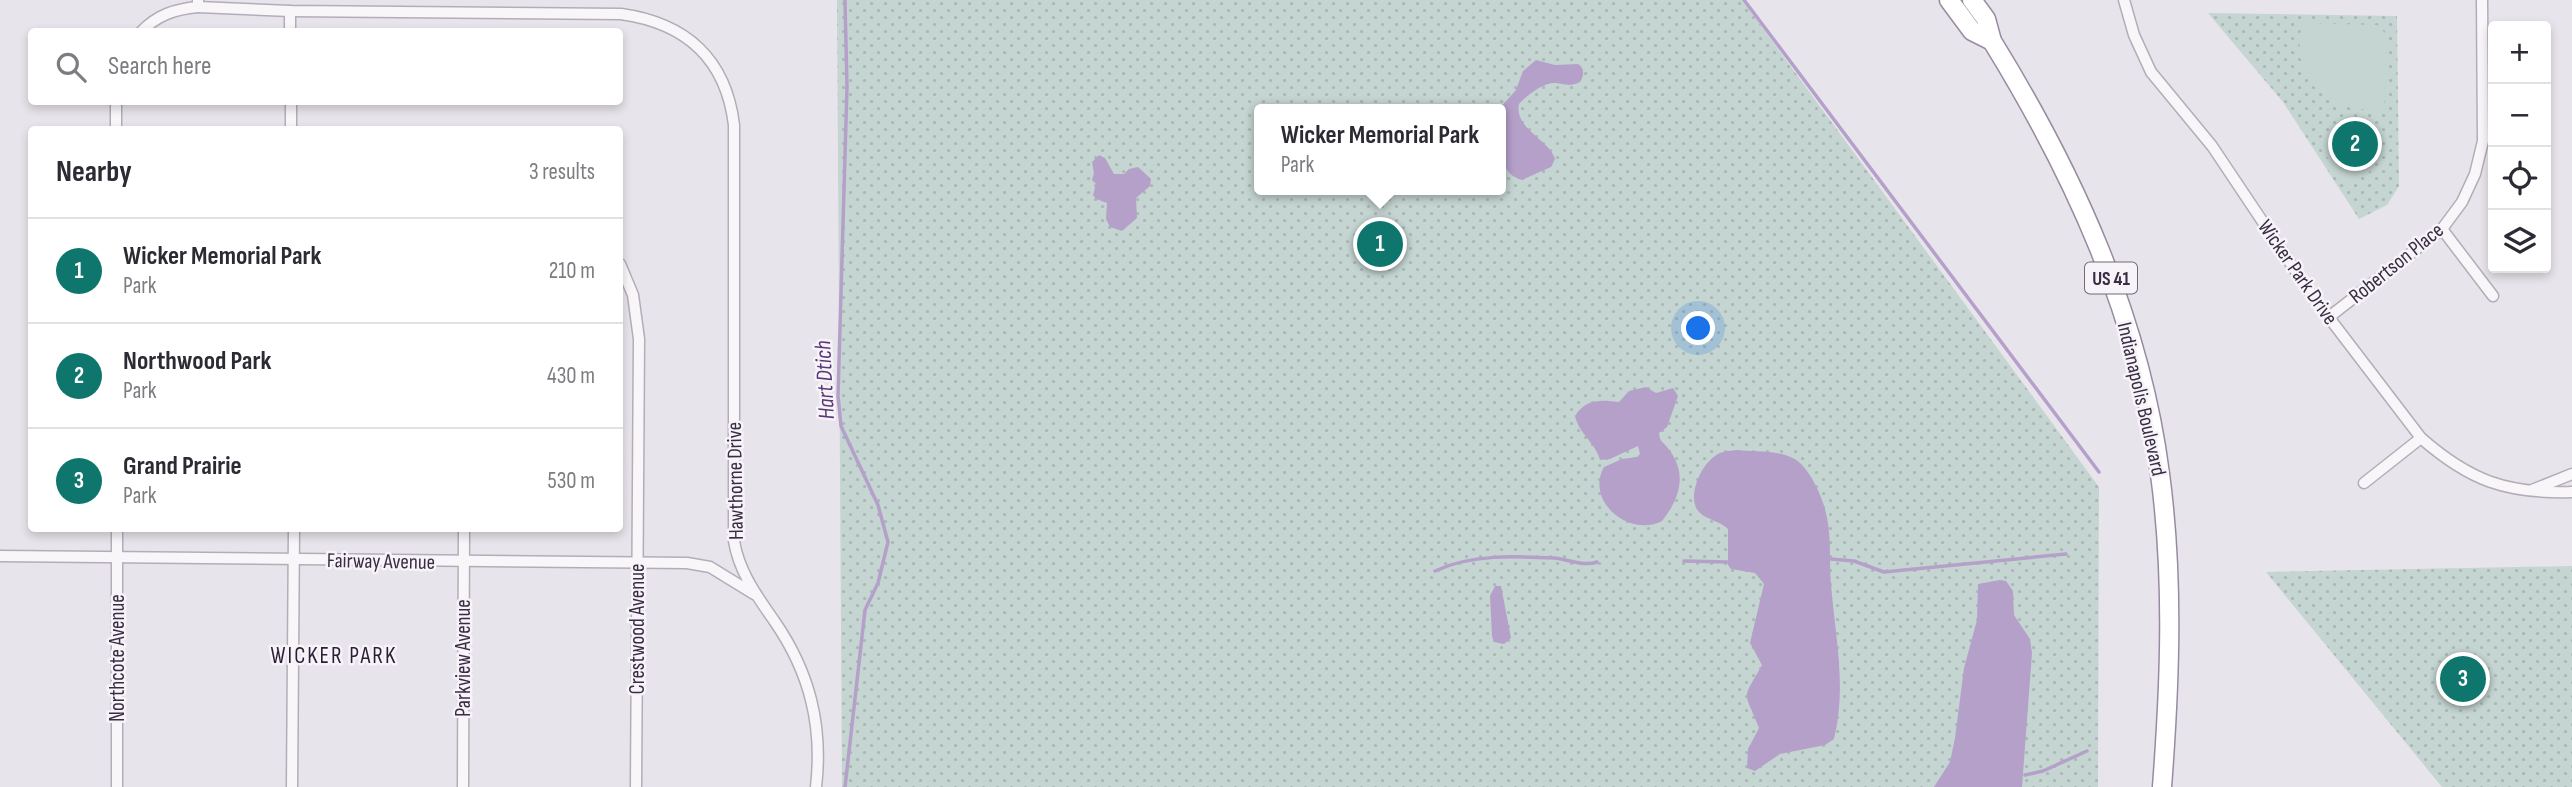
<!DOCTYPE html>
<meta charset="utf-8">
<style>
body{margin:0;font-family:"Sofia Sans Condensed",sans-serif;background:#f7f7f7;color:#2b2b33}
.controls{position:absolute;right:21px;top:21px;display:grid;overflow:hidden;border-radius:7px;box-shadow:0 4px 10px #0003}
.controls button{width:63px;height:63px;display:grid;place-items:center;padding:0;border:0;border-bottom:2px solid #e1e1e2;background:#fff;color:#2b2b33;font:35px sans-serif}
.you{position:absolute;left:1699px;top:329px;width:24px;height:24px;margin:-18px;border:5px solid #fff;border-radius:50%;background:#1a73e8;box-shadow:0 0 0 10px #1a73e833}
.badge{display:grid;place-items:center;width:46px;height:46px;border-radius:50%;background:#0f766e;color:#fff;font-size:23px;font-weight:700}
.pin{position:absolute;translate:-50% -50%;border:4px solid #fff;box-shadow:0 2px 7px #0006}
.popup{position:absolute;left:1254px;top:104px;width:252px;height:91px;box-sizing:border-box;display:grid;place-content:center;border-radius:7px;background:#fff;filter:drop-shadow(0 2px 5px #0005);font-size:23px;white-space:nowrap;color:#7c7c81}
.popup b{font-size:26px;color:#2b2b33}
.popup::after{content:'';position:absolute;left:50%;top:100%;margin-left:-14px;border:14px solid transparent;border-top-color:#fff}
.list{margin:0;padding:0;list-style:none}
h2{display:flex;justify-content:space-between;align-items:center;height:91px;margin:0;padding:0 28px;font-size:30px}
h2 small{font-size:23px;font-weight:400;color:#7c7c81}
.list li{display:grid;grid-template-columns:46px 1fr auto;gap:21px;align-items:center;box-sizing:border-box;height:105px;padding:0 28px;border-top:2px solid #e1e1e2}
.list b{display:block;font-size:26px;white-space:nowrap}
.list p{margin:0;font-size:23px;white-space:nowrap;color:#7c7c81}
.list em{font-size:23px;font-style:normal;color:#7c7c81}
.icon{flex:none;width:38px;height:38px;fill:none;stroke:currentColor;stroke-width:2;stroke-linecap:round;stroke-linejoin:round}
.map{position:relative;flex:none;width:2572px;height:787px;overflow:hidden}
.search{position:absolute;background:#fff;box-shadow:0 4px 10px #0003;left:28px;top:28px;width:595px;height:77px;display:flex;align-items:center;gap:18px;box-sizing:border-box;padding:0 24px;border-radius:7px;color:#7c7c81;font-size:26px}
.panel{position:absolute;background:#fff;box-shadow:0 4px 10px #0003;left:28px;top:126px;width:595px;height:406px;border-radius:7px}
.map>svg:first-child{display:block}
.green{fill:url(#green-dots);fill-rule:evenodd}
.pitch{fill:#c5d5d1}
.water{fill:#b5a0ca}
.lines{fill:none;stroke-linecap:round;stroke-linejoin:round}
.stream{stroke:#b5a0ca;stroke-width:3.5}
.minor-casing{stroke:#b4adb9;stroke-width:13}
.trunk-casing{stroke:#988ba1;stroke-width:21}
.minor{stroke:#f8f6f9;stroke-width:10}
.trunk{stroke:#fff;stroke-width:18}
.labels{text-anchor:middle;stroke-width:5;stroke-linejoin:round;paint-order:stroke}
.shield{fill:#f6f4f8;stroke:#726879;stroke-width:2}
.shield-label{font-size:19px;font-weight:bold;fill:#3a2c43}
.street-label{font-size:21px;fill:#3a2c43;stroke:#f6f4f8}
.water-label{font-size:23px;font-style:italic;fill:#593776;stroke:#f6f4f8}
.neighbourhood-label{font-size:23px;letter-spacing:2px;fill:#2c1e34;stroke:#f6f4f8}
</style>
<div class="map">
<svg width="2572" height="787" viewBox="0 0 2572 787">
<defs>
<pattern id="green-dots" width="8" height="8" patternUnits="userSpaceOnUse" patternTransform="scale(1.75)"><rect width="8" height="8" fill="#c5d5d1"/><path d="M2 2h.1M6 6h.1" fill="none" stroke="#aab7b5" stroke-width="1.8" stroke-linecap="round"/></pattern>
</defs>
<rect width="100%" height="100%" fill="#e8e4eb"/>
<!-- green -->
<g class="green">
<path d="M837 0H1742L2099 487 2098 787H842ZM1259 109H1501V190H1259Z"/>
<path d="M2208 13 2397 16 2399 186 2387 205 2359 219 2283 102Z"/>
<path d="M2572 566V787H2442L2266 572Z"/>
</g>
<!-- pitch -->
<g class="pitch">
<path d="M2302 23 2377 25 2387 35 2384 111C2328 110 2289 84 2302 23Z"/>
<path d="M2341 124 2373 169 2348 187 2316 141Z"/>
</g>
<!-- water -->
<g class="water">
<path d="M1536 60 1555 65 1578 64C1585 68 1584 76 1580 82 1568 88 1564 83 1553 83 1543 83 1525 97 1519 104 1514 129 1549 139 1555 159L1551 167 1522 180C1489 170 1507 130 1499 109L1516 90 1523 71Z"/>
<path d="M1099 155 1105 158 1114 174H1124L1129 169 1138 167 1151 179 1150 186 1136 198 1137 218 1122 231 1110 227 1106 219 1107 203 1096 199 1093 195 1096 184 1092 180 1094 173 1092 162Z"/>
<path d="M1646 387 1656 393 1673 388 1678 396 1667 427 1659 433C1660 442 1662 441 1667 447 1687 471 1682 496 1662 521 1628 538 1585 500 1604 467L1622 459 1637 457 1640 454 1638 446 1610 459 1600 460C1595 442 1579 434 1575 416 1586 398 1602 400 1619 402L1629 391Z"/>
<path d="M1737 450C1757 452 1789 449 1803 466 1813 477 1821 495 1825 509 1832 533 1829 560 1831 584 1835 636 1847 686 1834 739L1825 745 1780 754 1755 771 1747 768 1748 749 1759 728C1744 689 1741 702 1762 665L1750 643 1764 584 1755 573 1731 569 1728 565V529C1720 521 1707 520 1699 512 1686 497 1701 465 1715 456 1721 451 1729 451 1737 450Z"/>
<path d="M2000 580 2006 581 2013 591 2014 615 2030 639 2032 653 2022 787H1934L1950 762 1955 738 1964 668 1977 620 1978 584Z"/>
<path d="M1495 586H1501L1511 638 1504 644 1494 642 1492 636 1490 596Z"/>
</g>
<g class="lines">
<!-- stream -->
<g class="stream">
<path d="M1744 0 2099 472"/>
<path d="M1831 559 1854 561 1884 572 2066 554"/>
<path d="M1684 561 1727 562"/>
<path d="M1435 571C1471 554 1515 556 1554 558 1568 559 1583 567 1597 562"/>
<path d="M2025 775 2043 771 2087 751"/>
<path d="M845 787 865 610 878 583 888 542 878 505 841 426 838 396 847 87 845 0"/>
</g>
<!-- minor casing -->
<g class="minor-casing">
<g id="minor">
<path d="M2124 0 2134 35 2151 72 2212 146 2311 294 2421 438C2470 481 2507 494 2572 492"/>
<path d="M198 7 290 11 621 14C686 23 726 59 734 125V541C739 572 757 596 775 622 810 673 823 726 816 787"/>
<path d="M290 11V32"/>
<path d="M141 32C157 15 175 9 198 7V0"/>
<path d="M116 102V130"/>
<path d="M291 102V130"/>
<path d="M2442 229 2493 296"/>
<path d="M620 264 633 295 639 339 636 787"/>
<path d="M2329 317 2442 229 2462 202 2475 174 2483 141 2482 0"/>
<path d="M2364 483 2421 438"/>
<path d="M2532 490 2572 474"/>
<path d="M0 556 687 563 710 567 754 594"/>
<path d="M117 787V528"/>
<path d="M292 787 294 528"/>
<path d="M463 787 464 528"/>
</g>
</g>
<!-- trunk casing -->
<g class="trunk-casing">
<g id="trunk">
<path d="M1949 0 1972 31 1992 41"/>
<path d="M1972 0 1986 19 1992 41C2074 174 2140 318 2160 474 2174 578 2170 682 2162 787"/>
</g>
</g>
<!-- minor -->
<use href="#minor" class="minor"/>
<!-- trunk -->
<use href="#trunk" class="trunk"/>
</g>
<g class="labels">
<!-- shield labels -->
<rect class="shield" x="2085" y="262.5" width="52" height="31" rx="5"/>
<g class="shield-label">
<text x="2111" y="285">US 41</text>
</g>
<!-- street labels -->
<g class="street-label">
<text transform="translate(2396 263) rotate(-39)" y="7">Robertson Place</text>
<text transform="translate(2298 272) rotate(55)" y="7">Wicker Park Drive</text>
<text transform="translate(2142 399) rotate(77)" y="7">Indianapolis Boulevard</text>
<text transform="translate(735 481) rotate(-91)" y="7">Hawthorne Drive</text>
<text transform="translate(381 561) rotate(1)" y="7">Fairway Avenue</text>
<text transform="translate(637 629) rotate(-90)" y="7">Crestwood Avenue</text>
<text transform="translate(117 658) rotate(-90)" y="7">Northcote Avenue</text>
<text transform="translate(463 658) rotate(-90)" y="7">Parkview Avenue</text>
</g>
<!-- water labels -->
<g class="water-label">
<text transform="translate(824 380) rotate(-93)" y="8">Hart Dtich</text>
</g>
<!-- neighbourhood labels -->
<g class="neighbourhood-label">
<text x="334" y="663">WICKER PARK</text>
</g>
</g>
</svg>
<div class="controls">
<button>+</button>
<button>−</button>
<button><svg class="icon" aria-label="locate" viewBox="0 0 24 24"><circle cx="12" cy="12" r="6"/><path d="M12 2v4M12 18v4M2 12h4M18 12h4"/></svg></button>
<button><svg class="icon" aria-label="layers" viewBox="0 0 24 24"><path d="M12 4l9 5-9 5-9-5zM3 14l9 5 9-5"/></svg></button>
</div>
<div class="you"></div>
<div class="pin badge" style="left:1380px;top:244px">1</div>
<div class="popup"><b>Wicker Memorial Park</b>Park</div>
<div class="pin badge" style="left:2355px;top:144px">2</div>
<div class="pin badge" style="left:2463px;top:679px">3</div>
<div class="search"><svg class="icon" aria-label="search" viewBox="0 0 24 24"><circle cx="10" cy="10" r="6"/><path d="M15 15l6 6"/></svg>Search here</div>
<section class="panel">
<h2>Nearby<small>3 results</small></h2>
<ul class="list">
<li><span class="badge">1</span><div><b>Wicker Memorial Park</b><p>Park</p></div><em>210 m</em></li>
<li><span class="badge">2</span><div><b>Northwood Park</b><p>Park</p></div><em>430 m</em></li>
<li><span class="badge">3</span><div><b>Grand Prairie</b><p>Park</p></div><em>530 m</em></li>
</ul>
</section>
</div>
